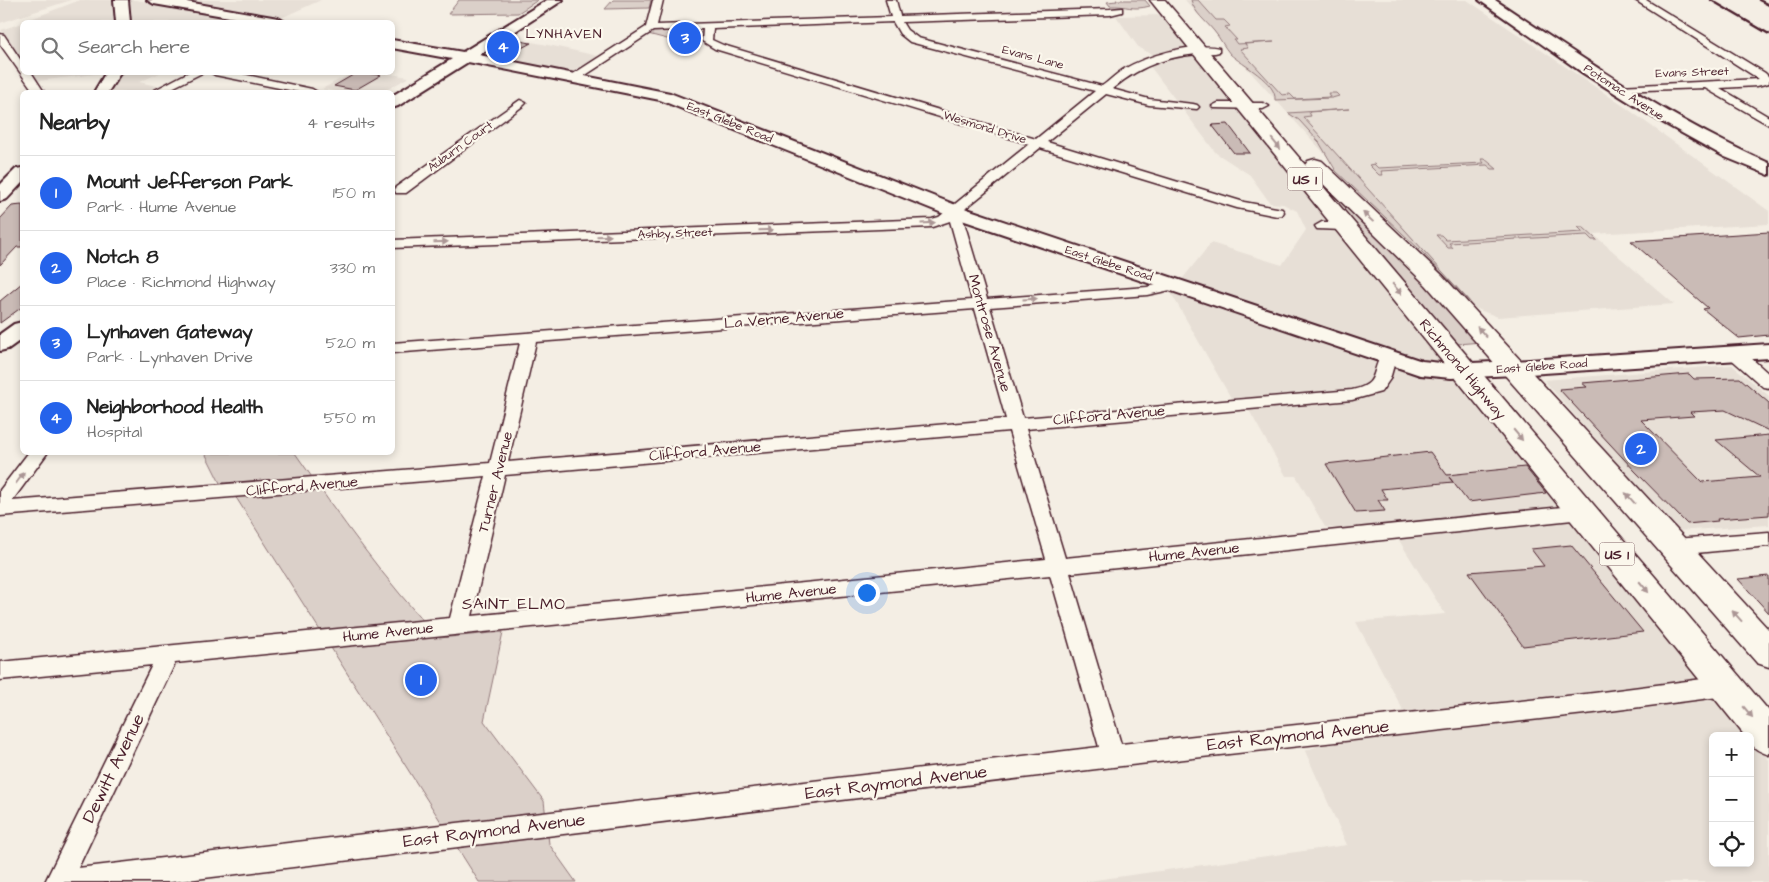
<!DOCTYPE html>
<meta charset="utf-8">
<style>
body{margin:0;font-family:"Architects Daughter",sans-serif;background:#f6f6f6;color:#222}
.controls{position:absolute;right:15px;bottom:15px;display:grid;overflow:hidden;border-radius:8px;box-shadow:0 2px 8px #0003}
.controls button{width:45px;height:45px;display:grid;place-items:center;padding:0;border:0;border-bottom:1px solid #e0e0e0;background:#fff;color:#222;font:25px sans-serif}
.you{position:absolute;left:866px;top:592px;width:18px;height:18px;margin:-12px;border:4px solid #fff;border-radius:50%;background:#1a73e8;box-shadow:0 0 0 8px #1a73e833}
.badge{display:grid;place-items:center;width:32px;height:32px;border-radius:50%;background:#2563eb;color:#fff;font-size:16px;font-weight:700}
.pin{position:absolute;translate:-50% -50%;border:2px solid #fff;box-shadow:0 1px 5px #0006}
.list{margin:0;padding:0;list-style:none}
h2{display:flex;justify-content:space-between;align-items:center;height:65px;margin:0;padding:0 20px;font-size:21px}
h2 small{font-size:16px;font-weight:400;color:#767676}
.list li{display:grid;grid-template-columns:32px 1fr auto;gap:15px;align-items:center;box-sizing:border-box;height:75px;padding:0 20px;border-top:1px solid #e0e0e0}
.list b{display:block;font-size:19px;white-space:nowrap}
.list p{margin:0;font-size:16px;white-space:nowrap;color:#767676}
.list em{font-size:16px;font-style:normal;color:#767676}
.icon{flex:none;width:28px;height:28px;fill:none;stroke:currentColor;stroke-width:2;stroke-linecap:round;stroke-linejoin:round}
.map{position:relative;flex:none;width:1769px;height:882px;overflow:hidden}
.search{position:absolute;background:#fff;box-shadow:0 2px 8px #0003;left:20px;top:20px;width:375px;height:55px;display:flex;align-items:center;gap:12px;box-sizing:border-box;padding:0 18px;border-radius:8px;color:#767676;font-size:19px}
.panel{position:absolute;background:#fff;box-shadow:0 2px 8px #0003;left:20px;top:90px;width:375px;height:365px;border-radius:8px}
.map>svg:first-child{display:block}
.built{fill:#e7dfd6}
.green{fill:#dbd0c9;stroke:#92787a}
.building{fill:#cabbb6;stroke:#4a1f2b}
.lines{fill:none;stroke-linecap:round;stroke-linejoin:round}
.street-casing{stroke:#4a1f2b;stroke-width:3}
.secondary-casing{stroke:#4a1f2b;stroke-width:4}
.highway-casing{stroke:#4a1f2b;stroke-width:3}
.street{fill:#fbf7ec;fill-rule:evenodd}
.secondary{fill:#fbf7ec;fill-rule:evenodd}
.highway{fill:#fbf7ec;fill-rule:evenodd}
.rail{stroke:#4a1f2b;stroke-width:2.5}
.oneway{fill:#ab9695}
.labels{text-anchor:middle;stroke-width:4.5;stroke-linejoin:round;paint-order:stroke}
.far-street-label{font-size:12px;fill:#4a1f2b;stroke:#fbf7ec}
.far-neighbourhood-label{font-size:14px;letter-spacing:1px;fill:#4a1f2b;stroke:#fbf7ec}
.shield{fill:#fbf7ec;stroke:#7f6065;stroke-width:1}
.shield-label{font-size:14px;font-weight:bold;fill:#4a1f2b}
.street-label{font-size:15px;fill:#4a1f2b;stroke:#fbf7ec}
.neighbourhood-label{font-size:16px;letter-spacing:1px;fill:#4a1f2b;stroke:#fbf7ec}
.near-street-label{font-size:18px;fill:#4a1f2b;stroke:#fbf7ec}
</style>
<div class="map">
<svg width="1769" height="882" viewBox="0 0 1769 882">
<rect width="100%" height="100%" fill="#f4eee4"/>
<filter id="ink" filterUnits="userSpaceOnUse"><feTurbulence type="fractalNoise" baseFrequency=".02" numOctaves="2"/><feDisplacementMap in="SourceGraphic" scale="10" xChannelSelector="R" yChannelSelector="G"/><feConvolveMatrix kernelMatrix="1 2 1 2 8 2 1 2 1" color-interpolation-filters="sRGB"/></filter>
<g filter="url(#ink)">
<!-- built -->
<g class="built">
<path d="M0 0H71L0 23Z"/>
<path d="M80 0H114V22H23Z"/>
<path d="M129 0H136L236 18 224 22H131Z"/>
<path d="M178 0H321L281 18Z"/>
<path d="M1185 0H1467L1625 107 1769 211V224L1593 234 1674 304 1498 317 1459 302Z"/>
<path d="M1164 15 1750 736H1713V863H1750V737L1769 760V882H1081L1347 845 1305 751 1403 710 1356 622 1445 614 1397 537 1325 527 1296 476H1286L1250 412 1231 398 1171 293 1211 243 1282 265 1306 230 1297 211 1283 204 1270 203 1250 175 1216 153 1149 65 1150 58 1154 55 1139 48 1116 16Z"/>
<path d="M22 23V60L1 30Z"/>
<path d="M505 37 553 46 598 56 571 73 477 55Z"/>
<path d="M32 73H104L38 81Z"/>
<path d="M122 73H160L139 82 161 87 149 92H107Z"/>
<path d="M351 73H384L409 77 383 92H342L322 89Z"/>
<path d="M1732 365 1769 396V525L1675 531 1544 380Z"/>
</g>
<!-- green -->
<g class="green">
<path d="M459 0H538L518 13 448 14Z"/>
<path d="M613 0H651L649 8 605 9Z"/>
<path d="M1116 0H1145L1150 6C1132 11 1127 5 1110 6L1107 2 1117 1Z"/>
<path d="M1191 0H1198L1216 20H1224L1230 26 1225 27 1237 40H1234L1237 44 1274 42 1245 44 1248 48 1240 49 1282 95 1290 94 1295 99 1330 97 1328 93H1336L1339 96 1332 98 1275 100C1277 82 1242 65 1230 54 1224 47 1220 38 1214 31 1205 20 1195 14 1191 0Z"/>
<path d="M694 30 702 33V41L690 45 648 34 655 31Z"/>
<path d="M1349 109 1309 112 1311 116 1303 117 1470 302 1419 249 1336 171 1319 142 1299 120 1288 113Z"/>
<path d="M1281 141 1308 165 1482 342 1457 344 1382 254 1367 245Z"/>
<path d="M1481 159H1485L1497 169H1492L1487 165 1381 171 1383 175H1379L1369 165 1374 164 1378 168 1484 163Z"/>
<path d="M1578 227H1583L1597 240H1592L1587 235 1449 243 1453 248H1448L1436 235H1441L1446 240 1583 232Z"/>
<path d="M205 453H295C340 517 385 581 439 638L503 632 484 721 544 801 549 844 576 882H479L237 499 220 483Z"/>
</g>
<!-- building -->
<g class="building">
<path d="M508 39 531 43 512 53 491 49Z"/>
<path d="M358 72 381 75 355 90 334 86Z"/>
<path d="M1228 124 1250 153H1234L1212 125Z"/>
<path d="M22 205V247H17L0 265V219L12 206Z"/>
<path d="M1769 232V335L1739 338 1703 309 1708 308 1631 241Z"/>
<path d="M22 283V307L0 323V301Z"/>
<path d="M1689 374 1694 379 1740 378 1769 403V431L1725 410 1690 412 1694 416 1641 420 1702 482 1760 477 1716 440 1769 435V515L1717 519 1718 521 1687 524 1635 471 1559 389 1587 387 1582 383Z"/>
<path d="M1430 452 1447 475 1525 467 1546 493 1468 502 1449 477 1453 482 1381 489 1388 500H1378L1385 511 1356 513 1326 464Z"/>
<path d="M1571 545 1643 632 1523 646 1469 572 1544 566 1531 549Z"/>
<path d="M1769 576V613L1738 579Z"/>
</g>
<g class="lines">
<!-- street casing -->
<g class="street-casing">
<g id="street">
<path d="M653 0H663L657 25 891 17 886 0H896L900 16 1110 9 1122 8V12L1110 15 902 22 907 30 918 38 1102 86C1109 81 1116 74 1124 69 1147 56 1192 42 1219 48V52L1215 53C1173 54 1144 63 1112 89L1149 99 1193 104 1197 105 1199 107 1197 109 1149 105 1106 94 1047 142 1244 202 1282 209 1284 212 1282 215 1277 216 1237 208 1040 148 961 212 987 299 1147 287 1175 281 1180 282 1182 285 1180 288 1147 295 990 307 1023 418 1352 390C1380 384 1370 373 1382 354H1394L1396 358 1390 379 1381 392 1352 400 1026 429 1065 558 1582 505 1589 507 1591 512 1589 517 1582 519 1070 573 1121 744 1594 693 1726 676 1734 679 1737 686 1734 693 1726 696 1594 713 1113 767 171 882H45L152 665 0 680V662L450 618 486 476 0 516V490L29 452H48L12 501 490 463 520 343 392 353V343L972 300 950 221 932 227 392 248V240L932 219 939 217 1029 144 715 49 702 41 703 29 653 31 578 80H570L569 78 570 76 646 27ZM893 22 900 34 910 42 1095 91 1036 139 723 45 712 40 713 29ZM975 309 1006 419 508 462 536 342ZM1009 431 1046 559 472 616 505 475ZM1050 575 1099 747 78 868 175 663Z"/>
<path d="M1635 0H1646L1765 73 1769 77V83L1757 86 1720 88 1769 117V125L1705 88 1615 91 1614 89 1619 86 1759 79Z"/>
<path d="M0 34 4 35 22 62V72H31L44 92H34L0 44Z"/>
<path d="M189 72H204L164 92H151Z"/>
<path d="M210 72H233L312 89 317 92H299L215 75Z"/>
<path d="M520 100 526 103 524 105 406 193H396L395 190 396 187Z"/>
<path d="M1218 103H1263L1269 106 1263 109 1214 108 1212 106Z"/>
<path d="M1322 222H1344L1351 226 1344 230 1317 229 1315 226Z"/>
<path d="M1735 348 1741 349 1769 374V388L1763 387 1729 357 1727 353 1729 349Z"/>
<path d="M1769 532V546L1675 555 1668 552 1665 547 1668 542 1675 539Z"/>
</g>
</g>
<!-- secondary casing -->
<g class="secondary-casing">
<g id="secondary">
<path d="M114 0H128L130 22H116Z"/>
<path d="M147 0H176L278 18 285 22H258L154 4Z"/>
<path d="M547 0H563L479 55 670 93 961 207 1422 361 1451 364 1515 361 1769 344V358L1515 375 1451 378 1420 375 947 215 660 100 468 62 398 106 392 108V96L452 59 392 48V40L463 52Z"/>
<path d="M1479 0H1495C1584 59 1671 120 1769 163V175L1725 157 1653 117 1583 73Z"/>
<path d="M106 72H121L108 92H94Z"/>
<path d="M22 168V183L7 199 0 201V185L16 169Z"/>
<path d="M22 322V339L8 349 0 351V334L14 324Z"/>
</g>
</g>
<!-- highway casing -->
<g class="highway-casing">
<path id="highway" d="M1150 0H1165L1307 167 1305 165 1308 161 1315 159 1322 161 1442 275 1769 630V667L1757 663 1426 285 1310 171 1769 711V755C1759 751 1750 748 1750 736H1745Z"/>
</g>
<!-- street -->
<use href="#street" class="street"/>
<!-- secondary -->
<use href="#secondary" class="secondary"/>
<!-- highway -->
<use href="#highway" class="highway"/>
<!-- rail -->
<g class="rail">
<path d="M1711 0 1769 34"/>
<path d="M1759 0 1769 5"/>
</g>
</g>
<!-- one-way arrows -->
<defs><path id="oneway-solid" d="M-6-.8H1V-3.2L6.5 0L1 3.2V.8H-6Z" transform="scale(1.25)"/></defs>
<g class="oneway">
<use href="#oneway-solid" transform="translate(1276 144) rotate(51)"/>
<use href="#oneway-solid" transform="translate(1368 217) rotate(-137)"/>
<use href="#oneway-solid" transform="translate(928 223) rotate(-4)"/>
<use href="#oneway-solid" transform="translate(766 230) rotate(-2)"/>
<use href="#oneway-solid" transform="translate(604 236) rotate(-2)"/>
<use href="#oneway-solid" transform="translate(441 242) rotate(-2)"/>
<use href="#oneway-solid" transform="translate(1397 289) rotate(50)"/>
<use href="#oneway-solid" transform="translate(1030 299) rotate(-4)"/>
<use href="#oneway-solid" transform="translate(1482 332) rotate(-132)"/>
<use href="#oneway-solid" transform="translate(1518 435) rotate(50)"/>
<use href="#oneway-solid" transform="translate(20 478) rotate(-53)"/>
<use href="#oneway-solid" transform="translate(1630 498) rotate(-132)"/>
<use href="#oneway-solid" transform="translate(1644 587) rotate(50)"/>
<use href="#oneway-solid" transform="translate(1737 616) rotate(-132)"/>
<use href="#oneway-solid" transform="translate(1748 712) rotate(50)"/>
</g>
</g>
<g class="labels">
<!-- far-street labels -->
<g class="far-street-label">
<text transform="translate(1033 57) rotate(15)" y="4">Evans Lane</text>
<text transform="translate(1692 72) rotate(-2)" y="4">Evans Street</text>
<text transform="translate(1624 92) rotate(33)" y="4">Potomac Avenue</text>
<text transform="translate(730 122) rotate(22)" y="4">East Glebe Road</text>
<text transform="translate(985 127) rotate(17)" y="4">Wesmond Drive</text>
<text transform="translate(460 146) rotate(-36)" y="4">Auburn Court</text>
<text transform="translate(675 233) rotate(-2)" y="4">Ashby Street</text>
<text transform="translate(1109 263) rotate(18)" y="4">East Glebe Road</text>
<text transform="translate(1542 366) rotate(-4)" y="4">East Glebe Road</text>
</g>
<!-- far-neighbourhood labels -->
<g class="far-neighbourhood-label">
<text x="564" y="38">LYNHAVEN</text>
</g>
<!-- shield labels -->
<g class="shield">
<rect x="1287.5" y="167.5" width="35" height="23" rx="4"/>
<rect x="1599.5" y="542.5" width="35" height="23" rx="4"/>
</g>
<g class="shield-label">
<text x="1305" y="184">US 1</text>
<text x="1617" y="559">US 1</text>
</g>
<!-- street labels -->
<g class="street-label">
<text transform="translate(784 318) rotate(-5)" y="5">La Verne Avenue</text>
<text transform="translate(990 333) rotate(74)" y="5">Montrose Avenue</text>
<text transform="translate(1463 369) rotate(50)" y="5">Richmond Highway</text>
<text transform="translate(1109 415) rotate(-5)" y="5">Clifford Avenue</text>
<text transform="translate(705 451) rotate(-5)" y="5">Clifford Avenue</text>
<text transform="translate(495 482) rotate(-76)" y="5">Turner Avenue</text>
<text transform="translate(302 486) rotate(-5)" y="5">Clifford Avenue</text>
<text transform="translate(1194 552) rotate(-6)" y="5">Hume Avenue</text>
<text transform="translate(791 593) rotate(-6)" y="5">Hume Avenue</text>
<text transform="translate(388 632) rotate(-6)" y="5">Hume Avenue</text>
</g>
<!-- neighbourhood labels -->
<g class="neighbourhood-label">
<text x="514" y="609">SAINT ELMO</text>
</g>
<!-- near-street labels -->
<g class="near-street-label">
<text transform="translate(1298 735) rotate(-6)" y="6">East Raymond Avenue</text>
<text transform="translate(113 768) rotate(-64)" y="6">Dewitt Avenue</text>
<text transform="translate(896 782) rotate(-7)" y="6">East Raymond Avenue</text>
<text transform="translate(494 830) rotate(-7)" y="6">East Raymond Avenue</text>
</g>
</g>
</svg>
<div class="controls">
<button>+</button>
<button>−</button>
<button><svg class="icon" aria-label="locate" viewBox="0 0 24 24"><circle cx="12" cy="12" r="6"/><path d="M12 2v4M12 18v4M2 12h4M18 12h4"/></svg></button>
</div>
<div class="you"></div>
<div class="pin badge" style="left:421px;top:680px">1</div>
<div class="pin badge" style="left:1641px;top:449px">2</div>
<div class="pin badge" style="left:685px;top:38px">3</div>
<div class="pin badge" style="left:503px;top:47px">4</div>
<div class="search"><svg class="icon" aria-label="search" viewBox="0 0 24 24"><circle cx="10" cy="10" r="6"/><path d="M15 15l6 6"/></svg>Search here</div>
<section class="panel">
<h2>Nearby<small>4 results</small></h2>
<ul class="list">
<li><span class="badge">1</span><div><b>Mount Jefferson Park</b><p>Park · Hume Avenue</p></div><em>150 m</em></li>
<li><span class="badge">2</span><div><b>Notch 8</b><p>Place · Richmond Highway</p></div><em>330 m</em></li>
<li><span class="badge">3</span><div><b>Lynhaven Gateway</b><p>Park · Lynhaven Drive</p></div><em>520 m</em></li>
<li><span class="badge">4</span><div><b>Neighborhood Health</b><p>Hospital</p></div><em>550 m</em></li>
</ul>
</section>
</div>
